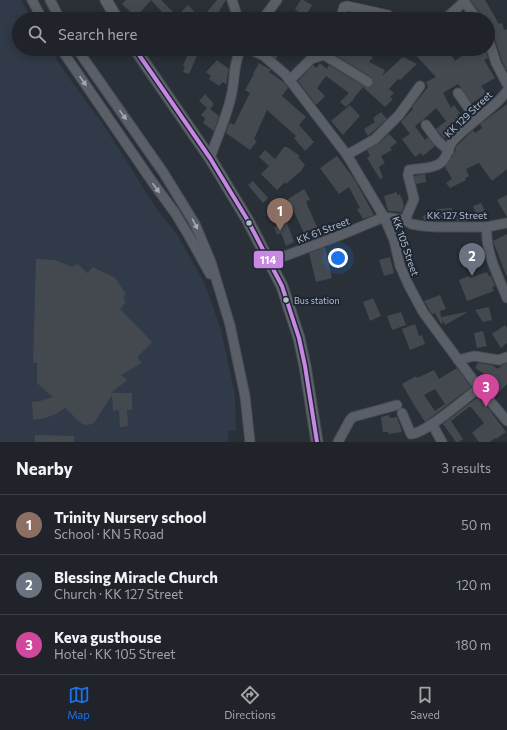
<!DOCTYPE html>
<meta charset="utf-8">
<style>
body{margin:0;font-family:Commissioner,sans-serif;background:#282c32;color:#f1f3f6}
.you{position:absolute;left:338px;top:258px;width:14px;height:14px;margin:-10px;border:3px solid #fff;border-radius:50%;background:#1a73e8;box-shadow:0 0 0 6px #1a73e833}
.badge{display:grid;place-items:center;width:26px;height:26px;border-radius:50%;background:#1a73e8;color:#fff;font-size:13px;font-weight:700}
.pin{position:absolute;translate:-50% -33px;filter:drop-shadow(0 1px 2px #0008)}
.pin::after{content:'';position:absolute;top:21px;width:14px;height:12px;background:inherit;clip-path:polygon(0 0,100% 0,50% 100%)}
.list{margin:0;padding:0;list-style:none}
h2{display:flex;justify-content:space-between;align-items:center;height:52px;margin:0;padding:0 16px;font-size:17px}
h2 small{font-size:13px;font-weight:400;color:#a2a4a8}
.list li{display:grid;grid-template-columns:26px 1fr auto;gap:12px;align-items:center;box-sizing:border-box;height:60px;padding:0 16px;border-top:1px solid #3d4147}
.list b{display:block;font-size:15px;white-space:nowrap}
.list p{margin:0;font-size:13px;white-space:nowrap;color:#a2a4a8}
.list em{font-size:13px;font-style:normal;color:#a2a4a8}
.icon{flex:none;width:22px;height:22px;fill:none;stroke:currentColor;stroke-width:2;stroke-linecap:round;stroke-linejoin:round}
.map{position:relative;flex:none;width:507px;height:442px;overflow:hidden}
.search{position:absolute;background:#20242a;box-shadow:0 2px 10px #0003;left:12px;right:12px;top:12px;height:44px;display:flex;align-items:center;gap:10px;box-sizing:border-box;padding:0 14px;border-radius:22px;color:#a2a4a8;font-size:15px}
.sheet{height:232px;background:#20242a}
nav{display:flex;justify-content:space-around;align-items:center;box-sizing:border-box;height:56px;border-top:1px solid #3d4147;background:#20242a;font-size:11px;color:#a2a4a8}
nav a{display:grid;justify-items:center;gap:2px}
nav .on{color:#1a73e8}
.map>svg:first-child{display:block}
.airport{fill:#313a48}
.building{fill:#444950;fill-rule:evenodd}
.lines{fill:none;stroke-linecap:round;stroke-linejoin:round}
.minor-casing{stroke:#484c53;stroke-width:11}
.major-casing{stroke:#484c55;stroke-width:13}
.minor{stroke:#5a5e66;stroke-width:9}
.major{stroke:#5c6168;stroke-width:11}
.bus-1-casing{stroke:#1d2633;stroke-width:7}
.bus-1{stroke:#c787e3;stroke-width:4}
.oneway{fill:#a2a9b5}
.bus-dot{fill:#b4bcc9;stroke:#1d2633;stroke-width:1.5}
.labels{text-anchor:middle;stroke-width:4;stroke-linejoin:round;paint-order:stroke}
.bus-label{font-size:9px;fill:#b4bcc9;stroke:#1d2633;text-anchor:start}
.street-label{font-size:10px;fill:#b4bcc9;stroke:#1d2633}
.line-badge{stroke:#1d2633;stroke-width:1.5}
.badge-label{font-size:11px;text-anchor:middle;font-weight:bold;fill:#fff}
</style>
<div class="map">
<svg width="507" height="442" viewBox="0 0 507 442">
<rect width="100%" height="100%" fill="#2a3038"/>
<!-- airport -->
<path class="airport" d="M0 0H21L32 19H19V49H51L66 74 103 124 156 208 178 236 205 284 221 330 235 395 236 431H228V442H0Z"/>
<!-- building -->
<g class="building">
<path d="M126 0H161L177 16 188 5 201 19 217 0H226L219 11 232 19H156L162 12 151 0 136 17 122 4Z"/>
<path d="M301 0H303L312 5 305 17 295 9Z"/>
<path d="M470 0H485L499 24 502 23 504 30 507 29V71L502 61 494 36 488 30V19H483L482 15Z"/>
<path d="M263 49H278L281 51 276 59Z"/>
<path d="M336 49H352L358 52 360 49H372L368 54 373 57 369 62 385 70 382 76 403 57 417 64 400 80 398 79 389 89 394 93 390 97 393 99 385 107 363 87 353 99H354L346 107 340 102 349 93 326 76 317 88 325 96 316 105 298 81 313 65 316 68 320 63 327 69 329 65 365 87H370L373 85V80L371 77 334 54Z"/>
<path d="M410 49H437L442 55 449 51 455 61 463 55 481 49H485L488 58 484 60 495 78 481 86 487 93 472 103 458 84 443 93 451 108 454 105 460 113 457 115 462 120 448 131 449 133 444 138 436 129 446 121 436 108 424 119 415 126 425 140 428 137 435 146 423 156 421 153 415 157 402 139 410 134 401 122 413 109 412 107 428 87 426 82 436 77Z"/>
<path d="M189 52 197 56 189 74 183 72 185 67 183 66Z"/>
<path d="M217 60 229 69 227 77V82L226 84 223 82 219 86 209 79 211 76 206 72Z"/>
<path d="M259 63 269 69 271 70 269 72 285 83 288 88 282 96 306 117 299 125 314 142 305 151 294 138 296 136 267 110 254 139 257 141 250 150 226 133 229 124 231 123 234 125 250 93 245 90 254 74H253Z"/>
<path d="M205 94 214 104 210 109 219 116 214 131 203 123 205 118 201 115 207 108 199 101Z"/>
<path d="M507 104V169L492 181 479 163 466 169 469 176 465 178 466 180 450 188 446 183 452 179 445 167 455 152 456 147 473 130 475 133 482 128 480 124Z"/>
<path d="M350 105 360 116 343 135 331 121Z"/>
<path d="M381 112 387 119 368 136 364 129 375 122 373 118Z"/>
<path d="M389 134 397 142 390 148 392 150 381 156 385 163 379 167 383 178 380 179 367 158 370 156 367 150 379 143Z"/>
<path d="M284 147H287L300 156 298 157 305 165 301 171 286 184 285 182 277 190 261 174 269 166 259 157 265 150 275 159Z"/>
<path d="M337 156 355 180 374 215 363 219 357 209 360 208 349 187 339 194 320 168Z"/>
<path d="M425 174 426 182 416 184 414 176Z"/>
<path d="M253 181 268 198 263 203 248 185Z"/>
<path d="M304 189 310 199 306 202 317 227 304 233 288 199Z"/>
<path d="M397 192V195L400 194 401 198H402L404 206 402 212 388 211 384 196Z"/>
<path d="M507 195V217L497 200Z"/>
<path d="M481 203 488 217 479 221 473 206Z"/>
<path d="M452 208V212H469V221H457V218L437 219V221L424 220 423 216 438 209Z"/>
<path d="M286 220 294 242 286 246 281 233 277 235 274 227 279 225 278 222Z"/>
<path d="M507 234V275H506L493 241Z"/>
<path d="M325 247 332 278 316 282 309 253Z"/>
<path d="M390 257 394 273 384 276 379 260Z"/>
<path d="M36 259 55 260 72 267 78 264 87 273 93 267 115 278 126 294 123 297 126 302 120 309 152 342 137 357 142 363 121 375 127 380 111 393H132V410H127L128 426 120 427 119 410 113 411 112 395 94 423 88 425 82 424 65 408 56 414 45 418 33 420 32 402 40 401 53 397 37 383V363H33Z"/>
<path d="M487 272 489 276H491L495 286 492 287 494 291 467 301 459 280 469 276 470 278Z"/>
<path d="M440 295 446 309 440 311 441 317 466 312V313L445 325 442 319 443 323 441 324 435 313 432 314 424 301Z"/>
<path d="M373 298 381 316 370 321 363 302Z"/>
<path d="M489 307 492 320 483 322 475 310Z"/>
<path d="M401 312 406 325 392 330 387 316Z"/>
<path d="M415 324 419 336 422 335 425 344 410 350 402 329Z"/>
<path d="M505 325 507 328V343L501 348 492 334Z"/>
<path d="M483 331 487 346 477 348 474 333Z"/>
<path d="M478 363 492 365 498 369 502 365 507 363V384L496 395 483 382 489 377 475 368Z"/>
<path d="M457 368 471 387 425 422 414 405 402 384 416 376 417 378 434 370 439 379ZM435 389 445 404 435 411 424 395Z"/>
<path d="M478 397 489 409 506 432 496 439 495 438 490 442H479L472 433 484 423 471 407H469L451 421 463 439 459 442H456L443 424Z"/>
<path d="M389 415 390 418 397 417 402 432 389 434 388 432H383L381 417Z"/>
<path d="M35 435 74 436V442H35Z"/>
</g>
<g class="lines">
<!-- minor casing -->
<g class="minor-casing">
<g id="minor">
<path d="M32 0 42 19"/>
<path d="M50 0 60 19"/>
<path d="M232 0 238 19"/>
<path d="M463 0 477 19"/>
<path d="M263 19 277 0"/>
<path d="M340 19 344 7 347 6 388 15"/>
<path d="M445 19 464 2"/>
<path d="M488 38 496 63 507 84"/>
<path d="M61 49 151 180 175 213 189 236 210 274"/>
<path d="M77 49 163 172 195 224 211 262 230 325 245 396 250 442"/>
<path d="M249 49 264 56 285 74 347 155 384 217 394 240 400 266 409 286 423 312 479 388 507 421"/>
<path d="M324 55 368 82"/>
<path d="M290 80 311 59 324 55 329 49"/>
<path d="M458 93 476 119"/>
<path d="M426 125 437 140 449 151"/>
<path d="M347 155 375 139 399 115 420 86"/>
<path d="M210 158C217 138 226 118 231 97 235 82 233 63 241 49"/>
<path d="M405 220 414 199 408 175 409 170C419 168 431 169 439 164 448 159 447 148 453 141 465 127 481 117 494 105 499 101 503 96 507 91"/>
<path d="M487 227C485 253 498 275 507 298"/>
<path d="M269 262 341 235 384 217 405 220 411 224 423 226 437 227H487L507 223"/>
<path d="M458 360 474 356 499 360 507 357"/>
<path d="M402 413 411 434C425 434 466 398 479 388"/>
<path d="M432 424 442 442"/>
<path d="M338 442 350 420 353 417 397 405"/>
</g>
</g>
<!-- major casing -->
<g class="major-casing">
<g id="major">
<path d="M106 0 117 19"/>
<path d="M135 49 210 158 247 219 282 286 299 338 305 366 317 442"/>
</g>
</g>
<!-- minor -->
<use href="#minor" class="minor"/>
<!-- major -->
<use href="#major" class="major"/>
<!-- bus-1 casing -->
<g class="bus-1-casing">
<path id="bus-1" d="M135 49 210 158 247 219 282 286 299 338 305 366 317 442"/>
</g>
<!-- bus-1 -->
<use href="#bus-1" class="bus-1"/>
</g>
<!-- one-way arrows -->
<defs><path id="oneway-solid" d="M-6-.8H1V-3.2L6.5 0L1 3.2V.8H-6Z"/></defs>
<g class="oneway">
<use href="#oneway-solid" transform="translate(83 81) rotate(55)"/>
<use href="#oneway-solid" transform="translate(123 115) rotate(54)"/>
<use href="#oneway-solid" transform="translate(156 188) rotate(54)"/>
<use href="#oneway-solid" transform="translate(195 224) rotate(62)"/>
</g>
<!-- markers -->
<g class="bus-dot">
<circle cx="249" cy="223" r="3.5"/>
<circle cx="286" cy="300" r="3.5"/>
</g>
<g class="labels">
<!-- bus labels -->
<g class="bus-label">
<text x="294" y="304">Bus station</text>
</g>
<!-- street labels -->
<g class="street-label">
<text transform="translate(468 114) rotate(-44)" y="4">KK 129 Street</text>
<text x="457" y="219">KK 127 Street</text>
<text transform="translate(323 230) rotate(-21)" y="4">KK 61 Street</text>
<text transform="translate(406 246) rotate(71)" y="4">KK 105 Street</text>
</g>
</g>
<rect class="line-badge" x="253" y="250" width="31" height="19" rx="4" fill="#c787e3"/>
<g class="badge-label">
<text x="268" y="264">114</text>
</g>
</svg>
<div class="you"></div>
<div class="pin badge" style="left:280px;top:231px;background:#8d6e63">1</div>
<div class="pin badge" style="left:472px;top:276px;background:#6b7280">2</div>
<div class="pin badge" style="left:486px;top:407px;background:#d1479c">3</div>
<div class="search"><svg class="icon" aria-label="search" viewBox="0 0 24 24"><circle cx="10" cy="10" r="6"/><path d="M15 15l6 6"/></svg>Search here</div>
</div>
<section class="sheet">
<h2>Nearby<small>3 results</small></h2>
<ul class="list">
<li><span class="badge" style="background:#8d6e63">1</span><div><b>Trinity Nursery school</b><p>School · KN 5 Road</p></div><em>50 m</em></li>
<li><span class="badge" style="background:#6b7280">2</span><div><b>Blessing Miracle Church</b><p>Church · KK 127 Street</p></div><em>120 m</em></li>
<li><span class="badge" style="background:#d1479c">3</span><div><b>Keva gusthouse</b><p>Hotel · KK 105 Street</p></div><em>180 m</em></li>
</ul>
</section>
<nav>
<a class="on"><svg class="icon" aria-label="map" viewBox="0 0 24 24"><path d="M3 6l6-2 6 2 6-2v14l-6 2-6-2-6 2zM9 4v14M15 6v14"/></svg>Map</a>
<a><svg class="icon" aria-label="directions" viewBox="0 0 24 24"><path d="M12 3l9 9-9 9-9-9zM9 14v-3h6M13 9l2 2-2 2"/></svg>Directions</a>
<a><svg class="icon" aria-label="saved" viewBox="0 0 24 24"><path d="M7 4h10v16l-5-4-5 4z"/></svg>Saved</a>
</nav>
